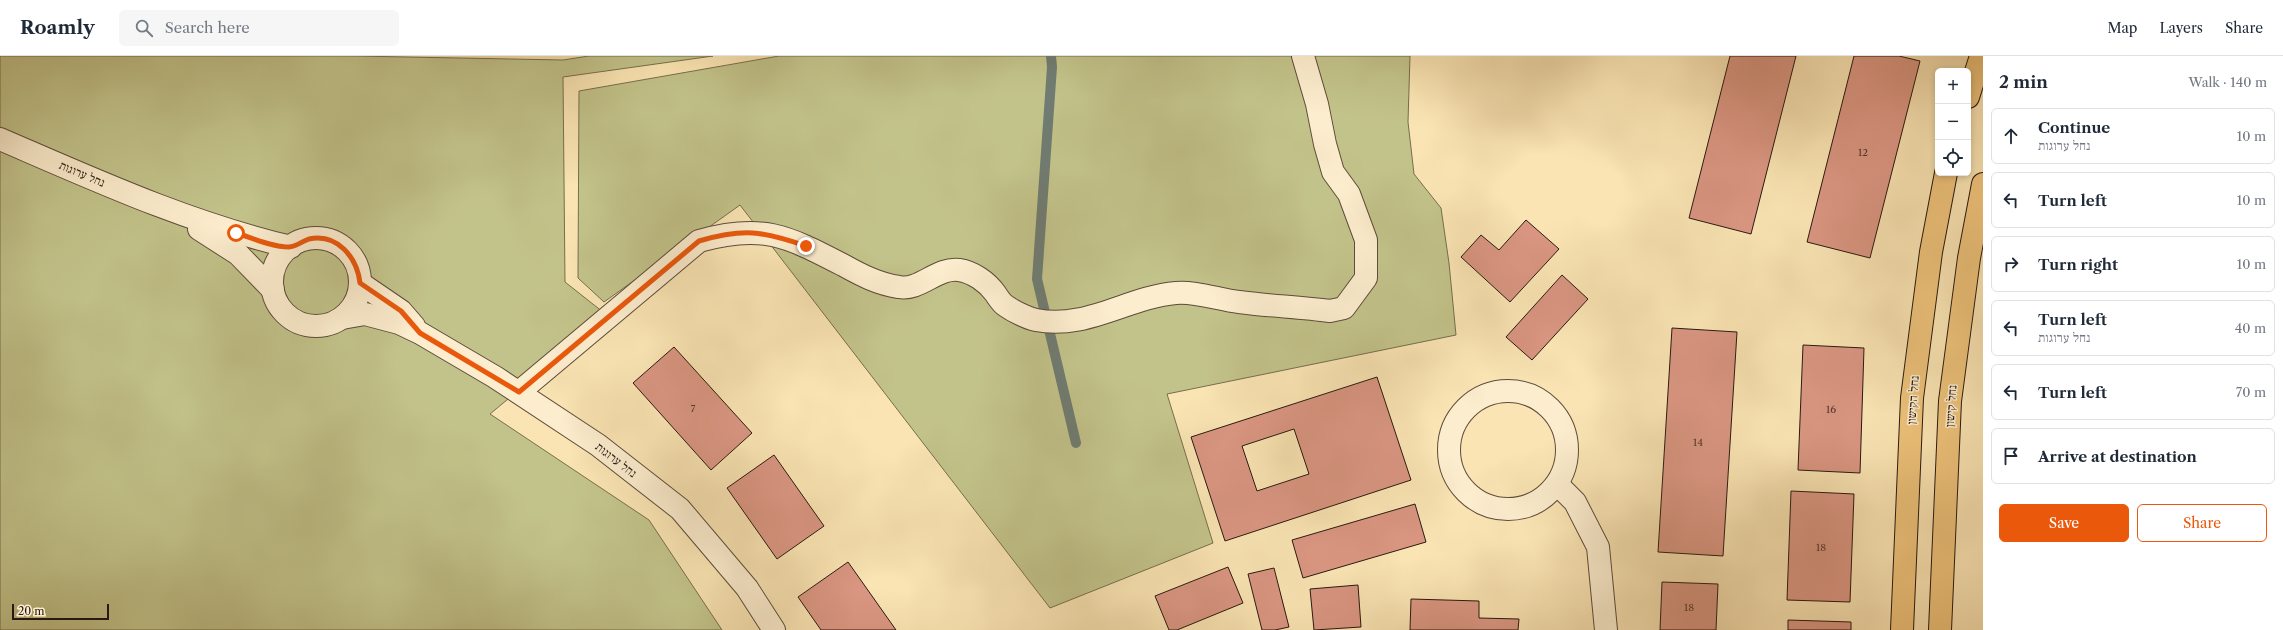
<!DOCTYPE html>
<meta charset="utf-8">
<style>
body{margin:0;font-family:"Libre Caslon Text","Frank Ruhl Libre",serif;background:#f6f6f7;color:#1f2937}
.controls{position:absolute;right:12px;top:12px;display:grid;overflow:hidden;border-radius:6px;box-shadow:0 2px 6px #0003}
.controls button{width:36px;height:36px;display:grid;place-items:center;padding:0;border:0;border-bottom:1px solid #e0e1e3;background:#fff;color:#1f2937;font:20px sans-serif}
.scale{position:absolute;left:12px;bottom:10px;width:97px;box-sizing:border-box;padding-left:4px;border:2px solid #291911;border-top:0;font-size:11px;line-height:14px;white-space:nowrap;color:#291911;-webkit-text-stroke:3px #fcedce;paint-order:stroke}
.stop{position:absolute;width:12px;height:12px;margin:-9px;border:3px solid #ea580c;border-radius:50%;background:#fff}
.stop.end{background:#ea580c;border-color:#fff;box-shadow:0 1px 4px #0008}
.list{margin:0;padding:0;list-style:none}
h2{display:flex;justify-content:space-between;align-items:center;height:52px;margin:0;padding:0 16px;font-size:17px}
h2 small{font-size:13px;font-weight:400;color:#747a83}
.list li{display:grid;grid-template-columns:26px 1fr auto;gap:12px;align-items:center;box-sizing:border-box;height:56px;margin:0 8px 8px;padding:0 8px;border:1px solid #e0e1e3;border-radius:6px}
.list b{display:block;font-size:15px;white-space:nowrap}
.list p{margin:0;font-size:13px;white-space:nowrap;color:#747a83}
.list em{font-size:13px;font-style:normal;color:#747a83}
.actions{display:flex;gap:8px;padding:12px 16px}
.actions a{flex:1;padding:9px 0;border:1px solid #ea580c;border-radius:6px;text-align:center;font-size:14px;color:#ea580c}
.actions .main{background:#ea580c;color:#fff}
.icon{flex:none;width:22px;height:22px;fill:none;stroke:currentColor;stroke-width:2;stroke-linecap:round;stroke-linejoin:round}
.map{position:relative;flex:none;width:1983px;height:574px;overflow:hidden}
header{display:flex;align-items:center;gap:24px;box-sizing:border-box;height:56px;padding:0 20px;background:#fff;border-bottom:1px solid #e0e1e3}
header strong{font-size:19px}
nav{display:flex;gap:22px;margin-inline-start:auto;font-size:14px}
.search{width:280px;height:36px;background:#f6f6f7;display:flex;align-items:center;gap:10px;box-sizing:border-box;padding:0 14px;border-radius:6px;color:#747a83;font-size:15px}
main{display:flex}
aside{flex:1;background:#fff}
.map>svg:first-child{display:block}
.green{fill:#c2c38a;stroke:#766e4e}
.lines{fill:none;stroke-linecap:round;stroke-linejoin:round}
.stream{stroke:#707c72;stroke-width:10}
.building{fill:#da9682;stroke:#291911;fill-rule:evenodd}
.minor-casing{stroke:#5d4c3a;stroke-width:24}
.major-casing{stroke:#291911;stroke-width:24}
.minor{stroke:#fcedce;stroke-width:22}
.major{stroke:#edc27a;stroke-width:22}
.route{stroke:#ea580c;stroke-width:5}
.labels{text-anchor:middle;stroke-width:3;stroke-linejoin:round;paint-order:stroke}
.number-label{font-size:10px;fill:#55382d}
.street-label{font-size:12px;fill:#291911;stroke:#fcedce}
</style>
<header>
<strong>Roamly</strong>
<div class="search"><svg class="icon" aria-label="search" viewBox="0 0 24 24"><circle cx="10" cy="10" r="6"/><path d="M15 15l6 6"/></svg>Search here</div>
<nav><a>Map</a><a>Layers</a><a>Share</a></nav>
</header>
<main>
<div class="map">
<svg width="1983" height="574" viewBox="0 0 1983 574">
<rect width="100%" height="100%" fill="#fae4b3"/>
<filter id="stains"><feTurbulence type="fractalNoise" baseFrequency=".005" numOctaves="4"/><feColorMatrix values="0 0 0 0 .2 0 0 0 0 .09 0 0 0 0 .02 0 0 0 .5 -.17"/></filter>
<radialGradient id="worn" r=".72"><stop offset=".6" stop-color="#630" stop-opacity="0"/><stop offset="1" stop-color="#630" stop-opacity=".3"/></radialGradient>
<!-- green -->
<g class="green">
<path d="M0 0H355L563 4 589 0H713L563 21 565 226 608 260 490 358 649 464 722 574H0Z"/>
<path d="M779 0H1410L1408 66 1414 118 1441 152 1449 207 1456 279 1167 338 1213 487 1050 552 740 149 604 246 578 222 579 35Z"/>
</g>
<g class="lines">
<!-- stream -->
<path class="stream" d="M1051 0 1052 11 1037 223 1076 387"/>
</g>
<!-- building -->
<g class="building">
<path d="M1730 0H1796L1751 178 1689 162Z"/>
<path d="M1854 0H1899L1920 5 1870 202 1807 186Z"/>
<path d="M1526 164 1559 193 1510 246 1461 201 1481 179 1499 194Z"/>
<path d="M1562 219 1588 243 1532 304 1506 281Z"/>
<path d="M1672 272 1737 276 1723 500 1658 496Z"/>
<path d="M1803 289 1864 292 1860 417 1798 414Z"/>
<path d="M674 291 752 377 711 414 633 327Z"/>
<path d="M1377 321 1411 424 1225 485 1191 381ZM1294 373 1309 418 1257 435 1242 390Z"/>
<path d="M774 399 824 470 777 503 727 432Z"/>
<path d="M1791 435 1854 438 1850 546 1787 544Z"/>
<path d="M1415 448 1426 486 1303 522 1292 484Z"/>
<path d="M848 506 896 574H821L798 541Z"/>
<path d="M1228 511 1243 547 1177 574H1169L1155 540Z"/>
<path d="M1274 512 1289 571 1275 574H1262L1248 518Z"/>
<path d="M1662 526 1718 528 1716 574H1660Z"/>
<path d="M1358 529 1361 571 1314 574 1310 533Z"/>
<path d="M1411 543 1479 545V562L1519 563 1518 574H1410Z"/>
<path d="M1788 564 1851 566V574H1788Z"/>
</g>
<g class="lines">
<!-- minor casing -->
<g class="minor-casing">
<g id="minor">
<path d="M0 83C95 124 189 167 291 191"/>
<path d="M199 173 238 198 273 234"/>
<circle cx="316" cy="226" r="44"/>
<path d="M360 227 401 255 414 270"/>
<path d="M342 262 365 258 399 267 420 277 495 321 598 389 680 453 747 532 774 574"/>
<circle cx="1508" cy="394" r="59"/>
<path d="M519 336 699 185C762 167 787 180 843 209 861 219 878 228 899 231 920 235 937 211 959 214 973 216 987 226 995 237 998 241 1001 247 1006 250 1013 255 1027 262 1036 264 1086 274 1128 241 1176 237 1195 235 1220 244 1239 246 1269 250 1300 251 1330 255L1344 252 1366 222V184L1349 138 1333 116 1325 88 1317 48 1303 0"/>
<path d="M1557 428 1575 446 1598 491 1606 574"/>
</g>
</g>
<!-- major casing -->
<g class="major-casing">
<g id="major">
<path d="M1968 41 1981 0"/>
<path d="M1902 574 1912 342 1931 196 1946 117"/>
<path d="M1940 574 1950 345 1969 202 1983 128"/>
</g>
</g>
<!-- minor -->
<use href="#minor" class="minor"/>
<!-- major -->
<use href="#major" class="major"/>
</g>
<g class="lines">
<!-- route -->
<path class="route" d="M236 177C252 182 272 191 289 191 295 191 303 185 309 183 337 177 357 201 360 227L401 255 420 277 519 336 699 185C744 172 762 175 806 190"/>
</g>
<g class="labels">
<!-- number labels -->
<g class="number-label">
<text x="1863" y="100">12</text>
<text x="693" y="356">7</text>
<text x="1831" y="357">16</text>
<text x="1698" y="390">14</text>
<text x="1821" y="495">18</text>
<text x="1689" y="555">18</text>
</g>
<!-- street labels -->
<g class="street-label">
<text transform="translate(82 118) rotate(23)" y="4">נחל ערוגות</text>
<text transform="translate(1913 344) rotate(-86)" y="4">נחל הקישון</text>
<text transform="translate(1951 350) rotate(-86)" y="4">נחל קישון</text>
<text transform="translate(616 404) rotate(38)" y="4">נחל ערוגות</text>
</g>
</g>
<rect width="100%" height="100%" filter="url(#stains)"/>
<rect width="100%" height="100%" fill="url(#worn)"/>
</svg>
<div class="controls">
<button>+</button>
<button>−</button>
<button><svg class="icon" aria-label="locate" viewBox="0 0 24 24"><circle cx="12" cy="12" r="6"/><path d="M12 2v4M12 18v4M2 12h4M18 12h4"/></svg></button>
</div>
<div class="scale">20 m</div>
<div class="stop" style="left:236px;top:177px"></div>
<div class="stop end" style="left:806px;top:190px"></div>
</div>
<aside>
<h2>2 min<small>Walk · 140 m</small></h2>
<ul class="list">
<li><svg class="icon" aria-label="ahead" viewBox="0 0 24 24"><path d="M12 20V5M6 11l6-6 6 6"/></svg><div><b>Continue</b><p>נחל ערוגות</p></div><em>10 m</em></li>
<li><svg class="icon" aria-label="left" viewBox="0 0 24 24"><path d="M17 20v-9H6M10 6l-5 5 5 5"/></svg><div><b>Turn left</b></div><em>10 m</em></li>
<li><svg class="icon" aria-label="right" viewBox="0 0 24 24"><path d="M7 20v-9h11M14 6l5 5-5 5"/></svg><div><b>Turn right</b></div><em>10 m</em></li>
<li><svg class="icon" aria-label="left" viewBox="0 0 24 24"><path d="M17 20v-9H6M10 6l-5 5 5 5"/></svg><div><b>Turn left</b><p>נחל ערוגות</p></div><em>40 m</em></li>
<li><svg class="icon" aria-label="left" viewBox="0 0 24 24"><path d="M17 20v-9H6M10 6l-5 5 5 5"/></svg><div><b>Turn left</b></div><em>70 m</em></li>
<li><svg class="icon" aria-label="arrive" viewBox="0 0 24 24"><path d="M6 21V4h12l-3 4 3 4H6"/></svg><div><b>Arrive at destination</b></div></li>
</ul>
<div class="actions"><a class="main">Save</a><a>Share</a></div>
</aside>
</main>
